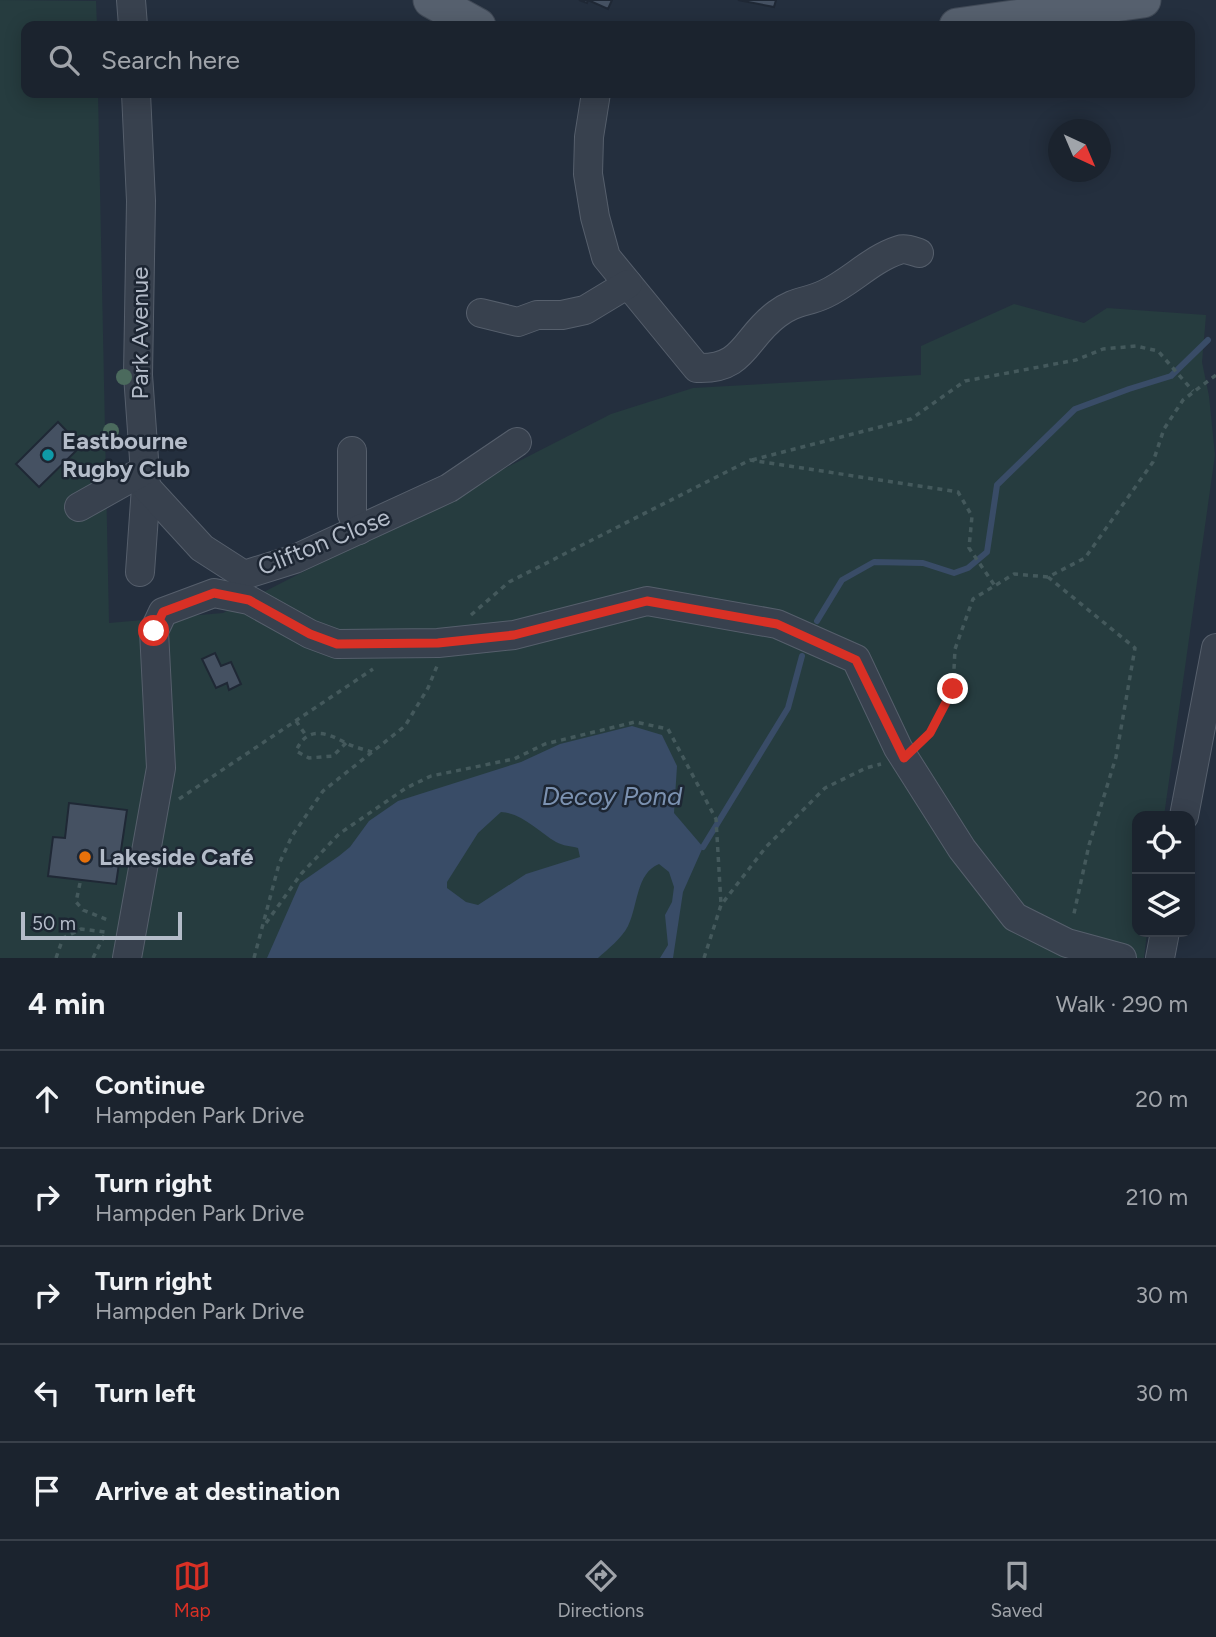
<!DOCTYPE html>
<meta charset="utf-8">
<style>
body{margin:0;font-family:Figtree,sans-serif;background:#242b36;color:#f1f3f6}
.controls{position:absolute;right:21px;bottom:21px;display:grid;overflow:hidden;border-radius:14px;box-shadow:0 4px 18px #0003}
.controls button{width:63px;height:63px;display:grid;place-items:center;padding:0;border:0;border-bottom:2px solid #39404a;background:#1b232e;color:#f1f3f6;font:35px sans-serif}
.compass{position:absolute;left:1048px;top:119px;width:63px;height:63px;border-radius:50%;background:#1b232e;box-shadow:0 4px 18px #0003;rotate:136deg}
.scale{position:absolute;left:21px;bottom:18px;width:161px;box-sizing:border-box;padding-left:7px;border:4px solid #b4bcc9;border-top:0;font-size:19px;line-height:24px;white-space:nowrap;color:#b4bcc9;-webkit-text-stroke:5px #1d2633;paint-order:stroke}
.stop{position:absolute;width:21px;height:21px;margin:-16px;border:5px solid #d93025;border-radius:50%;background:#fff}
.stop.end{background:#d93025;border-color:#fff;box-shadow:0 2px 7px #0008}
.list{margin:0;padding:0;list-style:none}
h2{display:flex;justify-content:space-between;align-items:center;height:91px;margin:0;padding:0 28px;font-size:30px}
h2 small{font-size:23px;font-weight:400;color:#a0a4aa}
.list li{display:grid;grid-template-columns:46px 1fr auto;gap:21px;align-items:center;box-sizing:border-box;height:98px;padding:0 28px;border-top:2px solid #39404a}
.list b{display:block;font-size:26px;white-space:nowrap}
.list p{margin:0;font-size:23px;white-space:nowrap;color:#a0a4aa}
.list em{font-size:23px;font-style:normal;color:#a0a4aa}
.icon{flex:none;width:38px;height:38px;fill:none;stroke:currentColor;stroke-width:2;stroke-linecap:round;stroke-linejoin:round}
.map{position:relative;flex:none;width:1216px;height:958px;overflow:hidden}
.search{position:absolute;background:#1b232e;box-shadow:0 4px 18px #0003;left:21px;right:21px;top:21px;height:77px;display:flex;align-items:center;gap:18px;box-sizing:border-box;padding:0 24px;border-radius:14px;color:#a0a4aa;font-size:26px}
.sheet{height:581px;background:#1b232e}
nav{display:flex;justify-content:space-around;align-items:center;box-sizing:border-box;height:98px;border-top:2px solid #39404a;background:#1b232e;font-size:19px;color:#a0a4aa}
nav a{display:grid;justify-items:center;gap:4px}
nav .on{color:#d93025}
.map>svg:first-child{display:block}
.green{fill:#263c3f}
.water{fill:#394c67;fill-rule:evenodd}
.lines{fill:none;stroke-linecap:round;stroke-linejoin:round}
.stream{stroke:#394c67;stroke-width:6}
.building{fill:#455162;stroke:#1f2835;stroke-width:2}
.minor-casing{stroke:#565f6c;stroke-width:30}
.major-casing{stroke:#414a57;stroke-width:37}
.path{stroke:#44595c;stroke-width:3.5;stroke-dasharray:5 5;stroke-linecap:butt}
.minor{stroke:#38414e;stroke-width:28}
.major{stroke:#56606e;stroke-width:35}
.tree{fill:#4b6a5d}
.route{stroke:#d93025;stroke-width:9}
.culture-dot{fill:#0f9aa8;stroke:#1d2633;stroke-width:2.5}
.food-dot{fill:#e8710a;stroke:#1d2633;stroke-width:2.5}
.labels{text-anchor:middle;stroke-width:5;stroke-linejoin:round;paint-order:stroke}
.street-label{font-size:24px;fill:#b4bcc9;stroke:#1d2633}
.poi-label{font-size:24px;font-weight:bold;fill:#b4bcc9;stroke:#1d2633;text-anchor:start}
.water-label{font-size:26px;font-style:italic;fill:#7c92b1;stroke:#1d2633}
</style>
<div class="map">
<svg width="1216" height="958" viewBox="0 0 1216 958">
<rect width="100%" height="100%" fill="#242f3e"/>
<!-- green -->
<path class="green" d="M0 0 96 1 97 26H26V93H98L109 623 223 613 611 414 693 388 921 375V346L1014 304 1084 323 1107 308 1206 315 1202 362 1209 396 1215 455 1164 816H1137V932H1147L1144 958H0Z"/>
<!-- water -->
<path class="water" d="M632 726 662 735 677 766 674 813 703 847 683 892 673 958H660L668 945 665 915 672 902 674 887 669 872 659 864C636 873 638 906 628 926 622 938 608 949 598 958H267L300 883 339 856 350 847 369 821 398 801 521 762 560 744ZM501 812C522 813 539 832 556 842 563 846 571 846 578 848L580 857 526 874 478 905 466 902 447 888V882L478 833Z"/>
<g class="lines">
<!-- stream -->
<g class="stream">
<path d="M817 621 842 580 874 562 923 563 954 573 968 568 987 552 997 485 1075 409 1129 389 1171 376 1208 340"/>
<path d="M703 847 788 708 802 656"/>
</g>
</g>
<!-- building -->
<g class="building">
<path d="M579 0H612L608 9 588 0 587 3Z"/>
<path d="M738 0H776L774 7Z"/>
<path d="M58 422 81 446 39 487 16 464Z"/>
<path d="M215 653 221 666 231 662 241 684 229 690 227 683 216 688 202 659Z"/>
<path d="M69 803 127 810 116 884 48 876 53 837 65 838Z"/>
</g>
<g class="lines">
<!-- minor casing -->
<g class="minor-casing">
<g id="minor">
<path d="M131 0 133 26"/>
<path d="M136 93 141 201 138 375 146 487 140 572"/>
<path d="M596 93 589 137 588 174 595 217 606 257 697 368C745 370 744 338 777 314 796 300 806 303 825 294 851 282 871 259 899 250 905 248 913 251 919 253"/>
<path d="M481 313 518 322 537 315H562L585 310 628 284"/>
<path d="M352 451V514L359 530"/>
<path d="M146 487 202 548 244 575 295 559 449 488 517 442"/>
<path d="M79 507 145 470"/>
<path d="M1184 816 1216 648"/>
<path d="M127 958 161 768 154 631 163 612 214 593 249 600 310 634 337 644 438 643 514 635 647 601 777 624 856 659 898 748 962 849 1015 917 1067 943 1122 958"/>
<path d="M1160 958 1165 932"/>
</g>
</g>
<!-- major casing -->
<g class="major-casing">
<g id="major">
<path d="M431 0 478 26"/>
<path d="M957 26 1143 0"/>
</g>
</g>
<!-- path -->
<g class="path">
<path d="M752 460 911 419 965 381 1076 360 1103 349 1136 346 1158 351 1193 391"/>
<path d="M1048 577 1135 648 1116 757 1089 845 1073 918"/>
<path d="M471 615 509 582 750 460 958 492 972 516 969 548 995 586"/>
<path d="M296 721 307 737"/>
<path d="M923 740 930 734 953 689 955 649 973 599 1014 574 1048 577 1085 558 1153 462 1164 429 1183 400 1216 375"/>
<path d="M346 743 333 756 309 758 296 751C307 726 325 732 344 742 353 747 363 749 372 752"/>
<path d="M179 799 373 669"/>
<path d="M80 883 76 902 83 910 108 920"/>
<path d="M266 923 301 874 339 834 406 788 431 776 514 759 545 744 635 722 668 729 716 819 721 904"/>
<path d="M56 958 63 938 81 929 105 932"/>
<path d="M93 958 106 932"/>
<path d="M254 958 279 864 292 836 323 791 405 726 428 688 437 666"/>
<path d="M704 958 721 905 766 847 825 788 866 768 881 764"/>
</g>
<!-- minor -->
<use href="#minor" class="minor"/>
<!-- major -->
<use href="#major" class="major"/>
</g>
<!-- trees -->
<g class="tree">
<circle cx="124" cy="377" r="8"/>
<circle cx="111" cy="431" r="8"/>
</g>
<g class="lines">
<!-- route -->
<path class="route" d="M154 631 163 612 214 593 249 600 310 634 337 644 438 643 514 635 647 601 777 624 856 660 904 758 930 733 953 689"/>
</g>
<!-- markers -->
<circle class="culture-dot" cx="48" cy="455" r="7"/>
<circle class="food-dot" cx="85" cy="857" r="7"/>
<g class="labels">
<!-- street labels -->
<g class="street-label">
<text transform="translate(140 333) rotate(-90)" y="8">Park Avenue</text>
<text transform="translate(324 542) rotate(-22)" y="8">Clifton Close</text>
</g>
<!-- poi labels -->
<g class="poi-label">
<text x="62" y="449">Eastbourne<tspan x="62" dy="28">Rugby Club</tspan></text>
<text x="99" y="865">Lakeside Café</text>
</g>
<!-- water labels -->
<g class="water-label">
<text x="612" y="805">Decoy Pond</text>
</g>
</g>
</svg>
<div class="controls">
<button><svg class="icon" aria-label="locate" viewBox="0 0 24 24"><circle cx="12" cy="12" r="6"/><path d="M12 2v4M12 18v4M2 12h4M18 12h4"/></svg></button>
<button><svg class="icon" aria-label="layers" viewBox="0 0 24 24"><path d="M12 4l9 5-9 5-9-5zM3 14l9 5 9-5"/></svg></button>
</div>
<svg class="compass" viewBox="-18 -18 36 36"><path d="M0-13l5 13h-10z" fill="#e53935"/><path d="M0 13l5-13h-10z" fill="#a0a4aa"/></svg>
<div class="scale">50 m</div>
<div class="stop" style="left:154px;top:631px"></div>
<div class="stop end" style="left:953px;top:689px"></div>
<div class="search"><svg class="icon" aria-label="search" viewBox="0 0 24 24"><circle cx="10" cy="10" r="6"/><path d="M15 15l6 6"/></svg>Search here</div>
</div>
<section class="sheet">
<h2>4 min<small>Walk · 290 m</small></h2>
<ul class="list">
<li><svg class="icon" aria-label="ahead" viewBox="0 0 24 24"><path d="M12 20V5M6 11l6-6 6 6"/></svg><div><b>Continue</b><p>Hampden Park Drive</p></div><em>20 m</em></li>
<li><svg class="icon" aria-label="right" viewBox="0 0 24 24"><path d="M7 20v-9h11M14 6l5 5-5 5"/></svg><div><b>Turn right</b><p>Hampden Park Drive</p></div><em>210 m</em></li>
<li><svg class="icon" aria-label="right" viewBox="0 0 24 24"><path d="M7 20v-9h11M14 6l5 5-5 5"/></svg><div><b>Turn right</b><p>Hampden Park Drive</p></div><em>30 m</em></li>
<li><svg class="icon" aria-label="left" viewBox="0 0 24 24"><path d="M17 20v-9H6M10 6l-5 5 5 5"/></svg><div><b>Turn left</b></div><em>30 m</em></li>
<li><svg class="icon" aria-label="arrive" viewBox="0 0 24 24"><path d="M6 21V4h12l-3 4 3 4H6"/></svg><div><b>Arrive at destination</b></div></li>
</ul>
</section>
<nav>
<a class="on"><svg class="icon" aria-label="map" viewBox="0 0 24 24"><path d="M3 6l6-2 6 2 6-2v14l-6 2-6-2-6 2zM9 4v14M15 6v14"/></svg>Map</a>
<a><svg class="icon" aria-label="directions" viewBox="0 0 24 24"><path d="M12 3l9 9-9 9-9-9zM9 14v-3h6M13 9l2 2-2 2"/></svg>Directions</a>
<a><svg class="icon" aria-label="saved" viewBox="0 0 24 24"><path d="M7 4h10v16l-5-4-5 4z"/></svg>Saved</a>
</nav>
